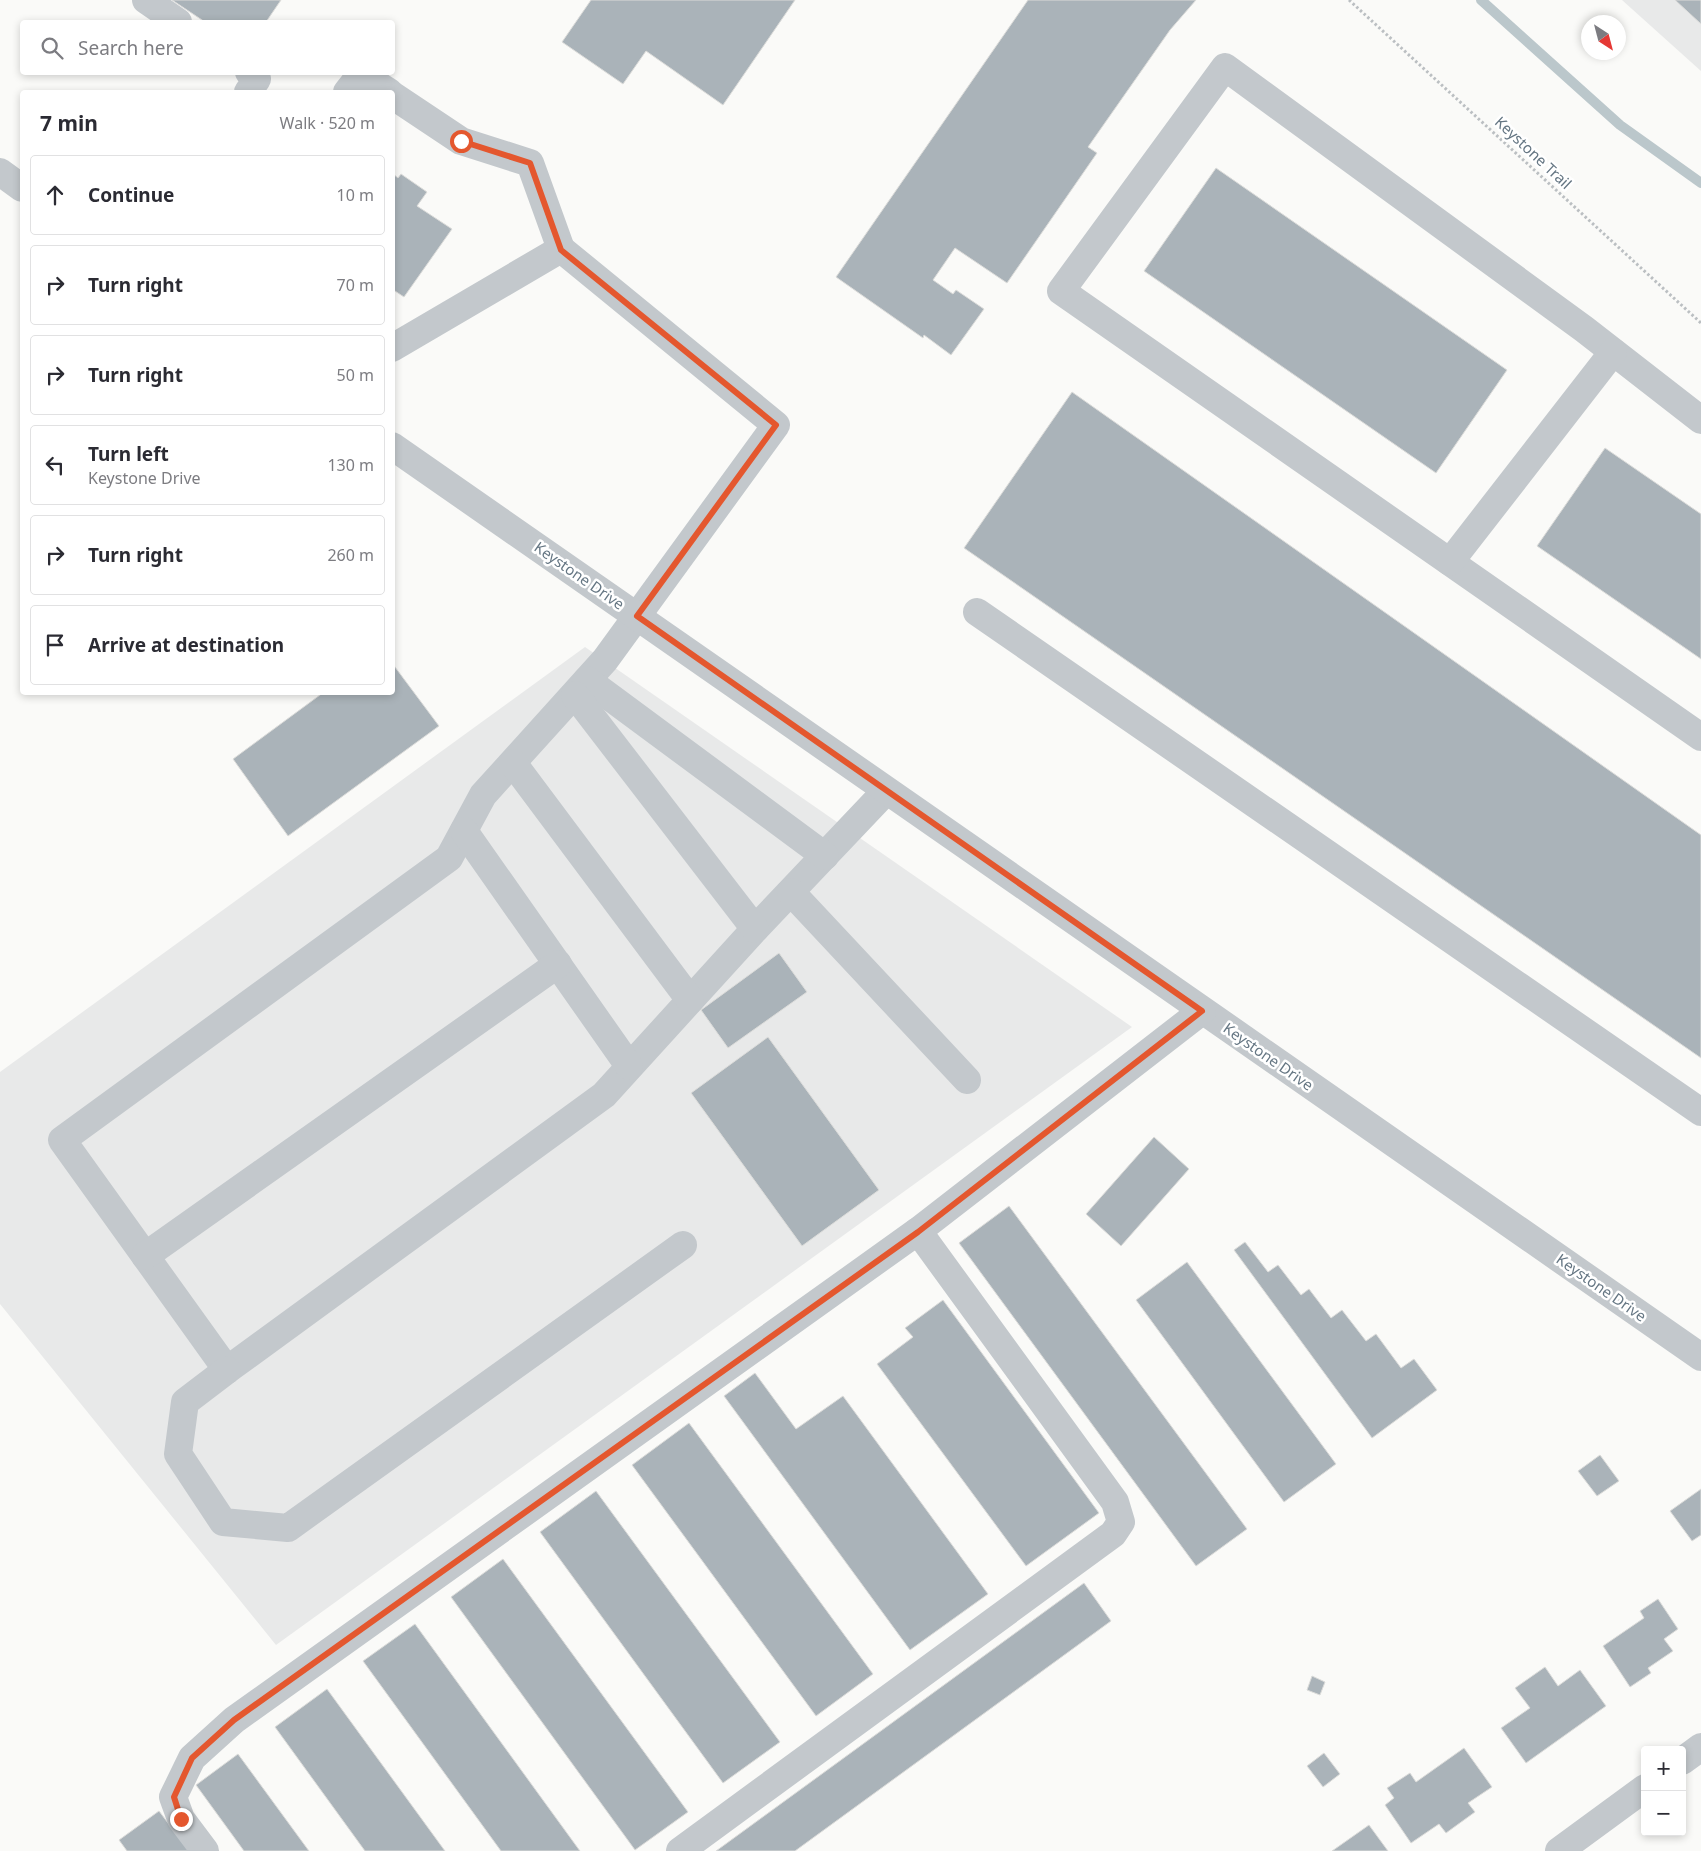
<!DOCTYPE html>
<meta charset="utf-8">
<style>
body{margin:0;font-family:"Noto Sans",sans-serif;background:#f7f7f7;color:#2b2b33}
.controls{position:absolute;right:15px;bottom:15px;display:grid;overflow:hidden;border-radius:5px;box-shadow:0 2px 8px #0003}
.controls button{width:45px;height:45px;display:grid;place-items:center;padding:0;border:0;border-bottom:1px solid #e1e1e2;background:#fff;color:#2b2b33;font:25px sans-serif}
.compass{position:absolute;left:1581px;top:15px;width:45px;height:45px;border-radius:50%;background:#fff;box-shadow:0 2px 8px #0003;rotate:144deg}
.stop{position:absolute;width:15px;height:15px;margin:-11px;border:4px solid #e4572e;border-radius:50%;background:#fff}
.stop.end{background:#e4572e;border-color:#fff;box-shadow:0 1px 5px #0008}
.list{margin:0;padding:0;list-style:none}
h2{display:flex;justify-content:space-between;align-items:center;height:65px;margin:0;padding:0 20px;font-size:21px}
h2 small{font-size:16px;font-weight:400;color:#7c7c81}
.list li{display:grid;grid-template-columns:32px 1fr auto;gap:15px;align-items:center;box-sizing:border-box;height:80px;margin:0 10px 10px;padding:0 10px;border:1px solid #e1e1e2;border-radius:5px}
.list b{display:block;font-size:19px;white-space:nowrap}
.list p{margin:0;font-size:16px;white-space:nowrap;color:#7c7c81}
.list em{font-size:16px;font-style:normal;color:#7c7c81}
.icon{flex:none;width:28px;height:28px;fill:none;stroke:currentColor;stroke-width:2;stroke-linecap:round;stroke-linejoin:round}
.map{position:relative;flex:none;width:1701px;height:1851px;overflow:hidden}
.search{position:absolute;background:#fff;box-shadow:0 2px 8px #0003;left:20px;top:20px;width:375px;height:55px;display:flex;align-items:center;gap:12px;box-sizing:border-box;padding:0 18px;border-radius:5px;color:#7c7c81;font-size:19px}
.panel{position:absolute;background:#fff;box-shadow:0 2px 8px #0003;left:20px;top:90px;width:375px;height:605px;border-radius:5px}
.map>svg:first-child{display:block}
.built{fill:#e8e9e9}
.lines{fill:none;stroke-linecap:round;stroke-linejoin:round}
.stream{stroke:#bbc7cb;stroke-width:10}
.building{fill:#aab3b9;stroke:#dcdcda}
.path{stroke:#bbbfc2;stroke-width:3;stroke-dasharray:2.5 2.5;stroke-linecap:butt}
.minor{stroke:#c3c8cc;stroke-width:28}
.route{stroke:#e4572e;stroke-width:6}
.labels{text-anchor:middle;stroke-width:5;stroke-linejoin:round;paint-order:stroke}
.street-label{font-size:15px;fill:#657683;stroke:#fff}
</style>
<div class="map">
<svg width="1701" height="1851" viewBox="0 0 1701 1851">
<rect width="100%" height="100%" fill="#fafaf8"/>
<!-- built -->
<g class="built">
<path d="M1622 0H1701V71Z"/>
<path d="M585 647 1132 1027 276 1645 0 1304V1072Z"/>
</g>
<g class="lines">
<!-- stream -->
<path class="stream" d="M1481 0 1620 125 1701 183"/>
</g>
<!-- building -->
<g class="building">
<path d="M172 0H281L266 22H205Z"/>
<path d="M591 0H795L723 105 646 51 623 84 562 42Z"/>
<path d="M1028 0H1196L1170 30 1088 147 1097 153 1007 283 955 248 933 280 953 294 956 290 984 309 951 355 924 335 923 338 836 277Z"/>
<path d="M1675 0H1701V24Z"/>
<path d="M1216 168 1507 370 1436 473 1144 271Z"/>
<path d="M392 173 398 178 401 174 427 192 417 206 452 229 404 297 392 289Z"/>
<path d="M1072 392 1701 835V1058L964 548Z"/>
<path d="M1605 448 1701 514V659L1537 546Z"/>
<path d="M392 663 439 726 288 836 233 759 324 692H392Z"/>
<path d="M779 953 807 992 728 1048 701 1010Z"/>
<path d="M768 1037 879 1190 802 1246 691 1093Z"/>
<path d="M1154 1137 1189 1169 1121 1246 1086 1214Z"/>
<path d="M1009 1206 1247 1529 1196 1566 959 1243Z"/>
<path d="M1245 1242 1268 1272 1278 1265 1301 1295 1309 1289 1331 1318 1342 1310 1366 1341 1376 1334 1401 1368 1414 1359 1437 1390 1372 1438 1234 1250Z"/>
<path d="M1187 1262 1336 1464 1284 1502 1136 1300Z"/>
<path d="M943 1300 1099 1513 1026 1566 877 1364 913 1337 905 1328Z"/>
<path d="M755 1373 796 1429 843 1396 988 1594 910 1650 724 1396Z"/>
<path d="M689 1423 873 1674 816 1716 632 1465Z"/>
<path d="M1600 1455 1619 1481 1597 1496 1578 1471Z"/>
<path d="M1701 1489V1535L1692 1541 1670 1511Z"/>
<path d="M596 1491 780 1742 723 1783 540 1532Z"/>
<path d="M503 1559 688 1812 635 1850 451 1597Z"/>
<path d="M1084 1583 1111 1621 795 1851H716Z"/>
<path d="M1658 1599 1678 1629 1664 1639 1673 1651 1648 1668 1651 1673 1630 1687 1603 1646 1644 1618 1640 1611Z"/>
<path d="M415 1624 580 1851H501L363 1661Z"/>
<path d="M1545 1667 1558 1686 1580 1670 1606 1706 1526 1763 1501 1728 1530 1708 1515 1688Z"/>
<path d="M1312 1676 1325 1682 1320 1695 1307 1690Z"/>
<path d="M327 1689 445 1851H365L275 1727Z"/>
<path d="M1464 1748 1492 1787 1468 1803 1475 1812 1446 1833 1439 1824 1411 1843 1385 1805 1394 1798 1387 1788 1410 1773 1416 1782Z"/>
<path d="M1324 1753 1340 1774 1323 1787 1307 1766Z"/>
<path d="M238 1754 309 1851H244L196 1785Z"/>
<path d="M159 1811 189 1851H127L119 1840Z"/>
<path d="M1369 1825 1388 1851H1332Z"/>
</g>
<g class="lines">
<!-- path -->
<path class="path" d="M1349 0 1701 323"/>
<!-- minor -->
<g class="minor">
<path d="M146 0 178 22"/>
<path d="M248 92 257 79 249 72"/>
<path d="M347 92 361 74 389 92"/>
<path d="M392 95 461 141 530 163 561 249"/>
<path d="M0 172 22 188"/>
<path d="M392 348 561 249 776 425 605 660 483 795 449 858 62 1140 227 1370 604 1095 755 929 886 791"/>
<path d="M1701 420 1584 329 1225 67 1061 291 1701 737"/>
<path d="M392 446 1701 1357"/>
<path d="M1450 562 1613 352"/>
<path d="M977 612 1701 1112"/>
<path d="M587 680 825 856"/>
<path d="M575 695 755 929"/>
<path d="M513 763 690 1000"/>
<path d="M464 831 629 1066"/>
<path d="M791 892 967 1080"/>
<path d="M145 1256 558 964"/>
<path d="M227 1370 185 1402 178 1454 223 1522 288 1528 683 1245"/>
<path d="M1682 1761 1701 1747"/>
<path d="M205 1851 181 1819 173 1797 192 1758 234 1720 918 1231 1202 1011"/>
<path d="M680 1851 1113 1534 1121 1522 1115 1502 918 1231"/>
<path d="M1559 1851 1645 1788"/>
</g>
</g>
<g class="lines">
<!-- route -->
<path class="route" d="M181 1819 174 1797 192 1758 234 1720 918 1232 1202 1011 637 616 776 425 561 250 530 163 461 141"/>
</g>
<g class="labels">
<!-- street labels -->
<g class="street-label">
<text transform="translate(1533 153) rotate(43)" y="5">Keystone Trail</text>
<text transform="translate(579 576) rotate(35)" y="5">Keystone Drive</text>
<text transform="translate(1268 1057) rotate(35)" y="5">Keystone Drive</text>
<text transform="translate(1601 1288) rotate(35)" y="5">Keystone Drive</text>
</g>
</g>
</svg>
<div class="controls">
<button>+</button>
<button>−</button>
</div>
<svg class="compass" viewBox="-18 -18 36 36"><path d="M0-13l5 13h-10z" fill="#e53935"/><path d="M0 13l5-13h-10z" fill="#7c7c81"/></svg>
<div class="stop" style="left:461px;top:141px"></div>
<div class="stop end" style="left:181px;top:1819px"></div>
<div class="search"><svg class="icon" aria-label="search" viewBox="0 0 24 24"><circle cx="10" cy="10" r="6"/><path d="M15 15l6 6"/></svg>Search here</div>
<section class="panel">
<h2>7 min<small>Walk · 520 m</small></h2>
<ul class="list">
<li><svg class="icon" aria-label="ahead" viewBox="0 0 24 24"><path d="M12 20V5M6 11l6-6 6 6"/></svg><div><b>Continue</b></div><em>10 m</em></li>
<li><svg class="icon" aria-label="right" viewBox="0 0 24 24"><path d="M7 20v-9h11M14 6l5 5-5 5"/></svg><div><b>Turn right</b></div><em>70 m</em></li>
<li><svg class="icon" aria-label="right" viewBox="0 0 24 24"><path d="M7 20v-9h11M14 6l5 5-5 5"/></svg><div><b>Turn right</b></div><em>50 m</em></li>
<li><svg class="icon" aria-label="left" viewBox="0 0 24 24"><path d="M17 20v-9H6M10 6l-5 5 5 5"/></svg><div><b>Turn left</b><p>Keystone Drive</p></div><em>130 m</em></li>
<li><svg class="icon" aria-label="right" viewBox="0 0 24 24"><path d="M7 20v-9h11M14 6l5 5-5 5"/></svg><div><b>Turn right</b></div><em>260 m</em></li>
<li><svg class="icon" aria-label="arrive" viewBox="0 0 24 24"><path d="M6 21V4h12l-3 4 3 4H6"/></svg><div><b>Arrive at destination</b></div></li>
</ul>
</section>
</div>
